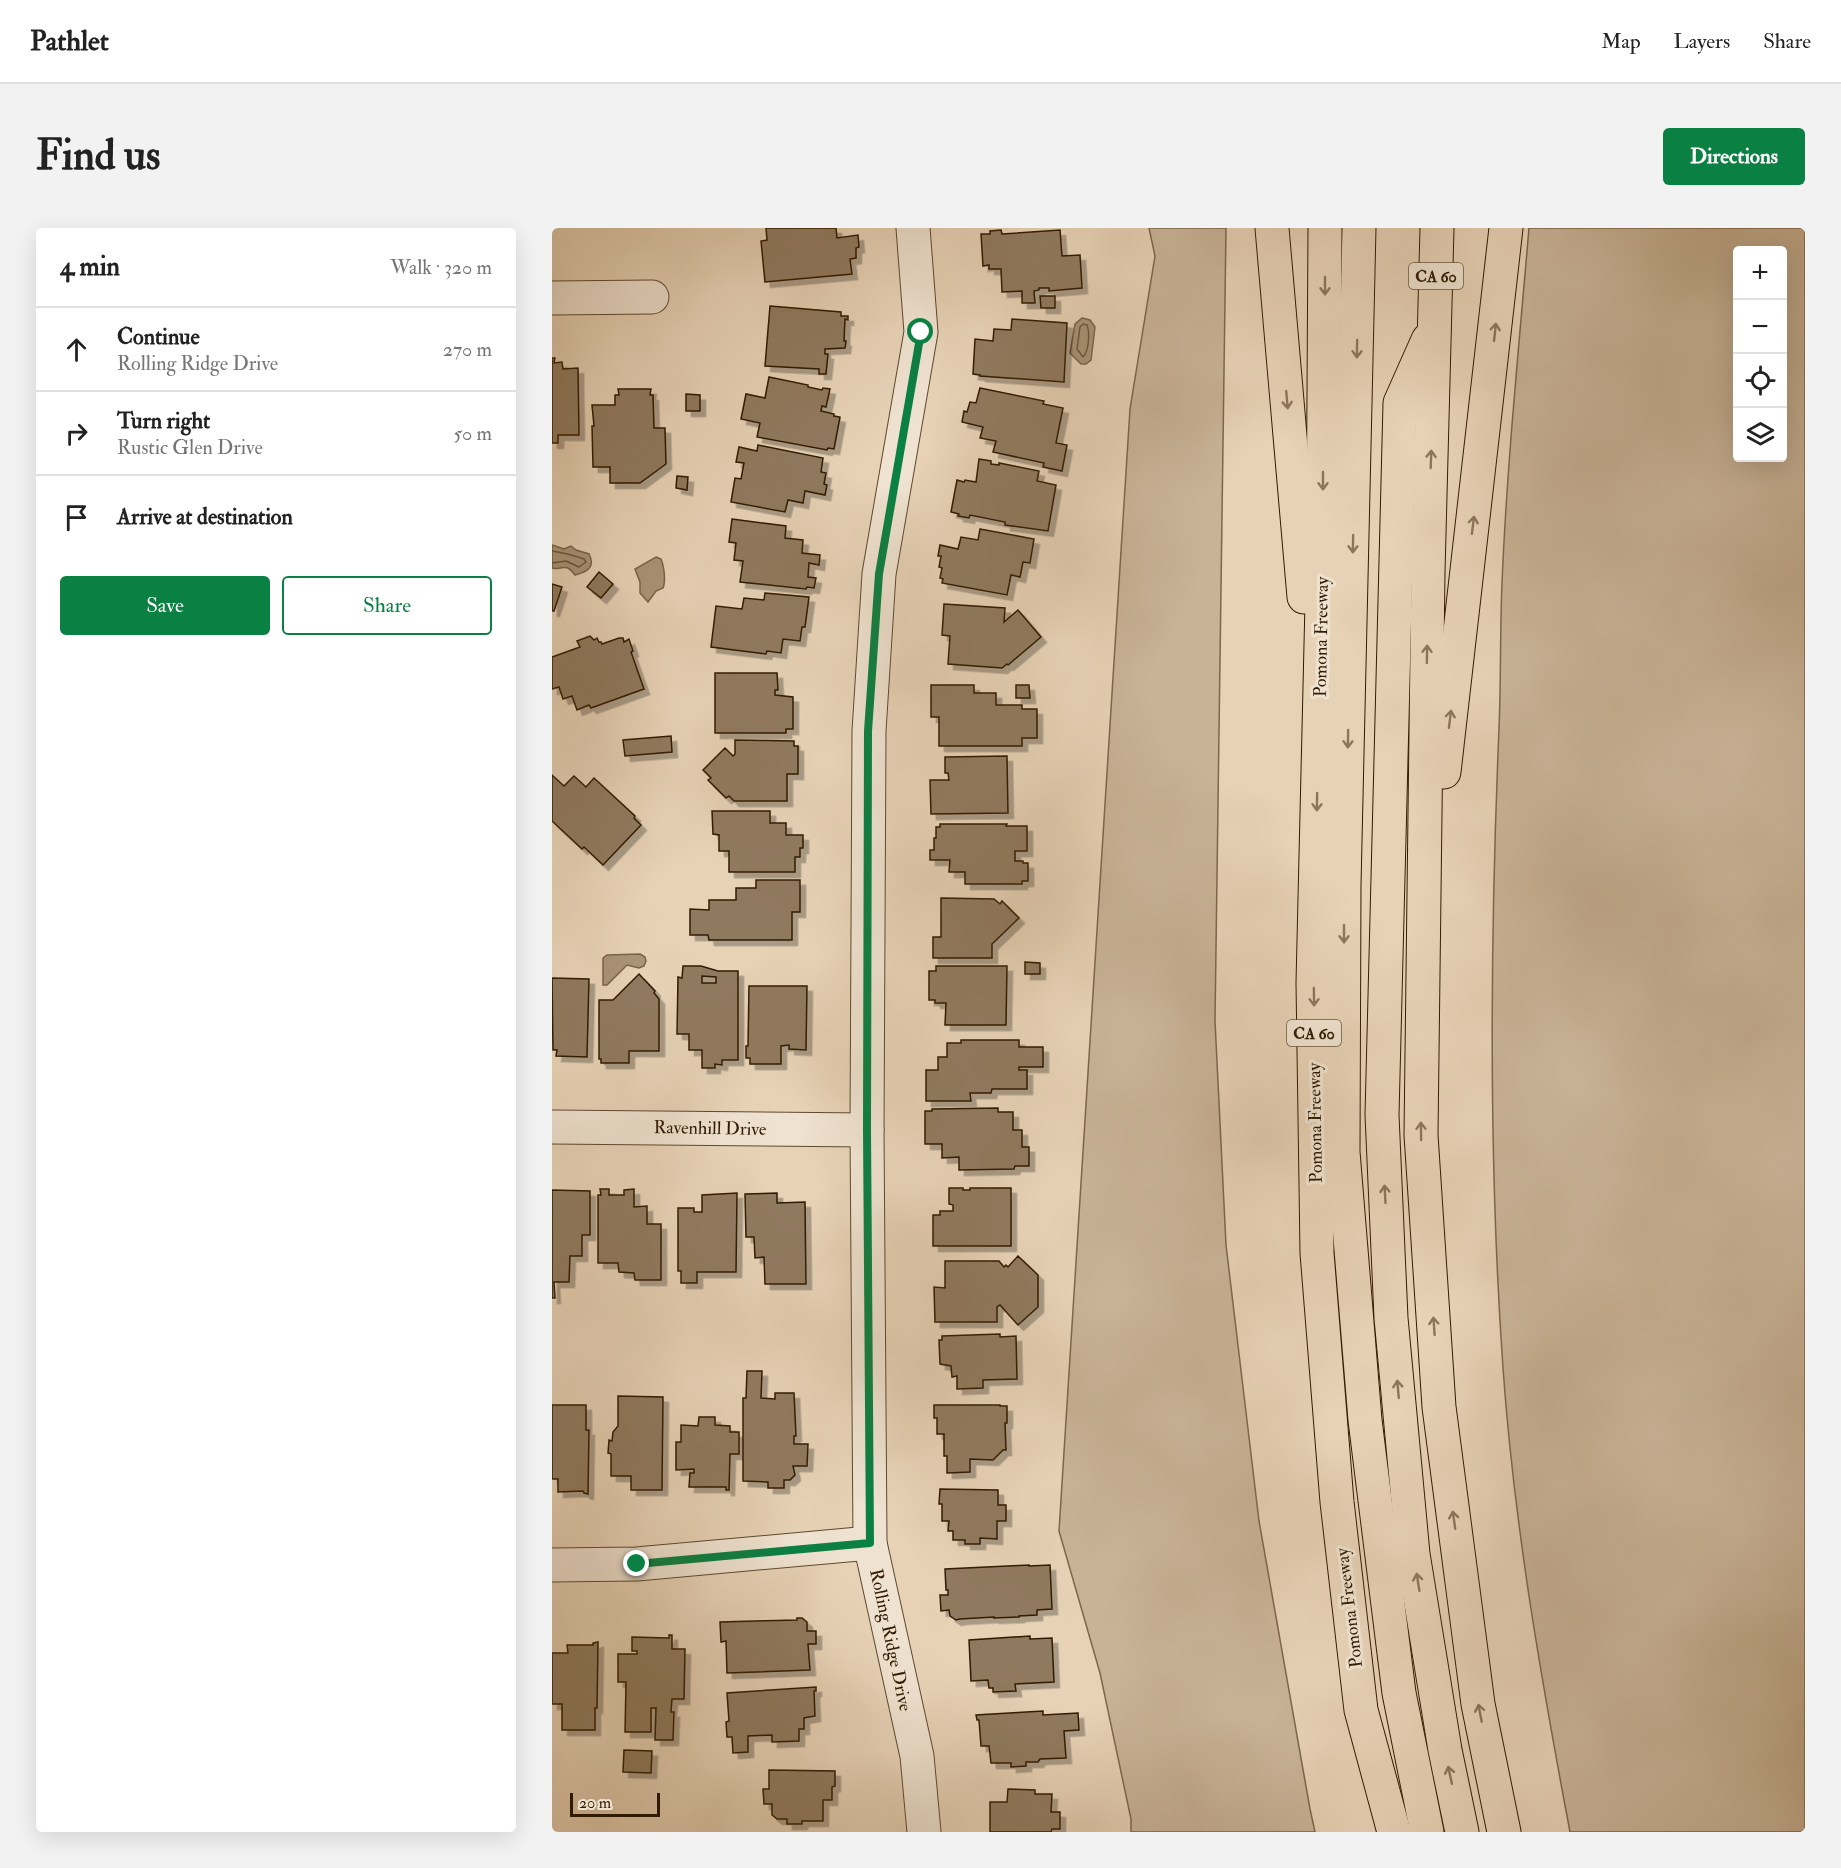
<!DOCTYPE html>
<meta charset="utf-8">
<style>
body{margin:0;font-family:"IM FELL Double Pica",serif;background:#f2f2f2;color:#222}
.controls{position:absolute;right:18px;top:18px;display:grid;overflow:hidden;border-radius:6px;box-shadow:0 6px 24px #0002}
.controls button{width:54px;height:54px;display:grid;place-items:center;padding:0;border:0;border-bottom:2px solid #e0e0e0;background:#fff;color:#222;font:30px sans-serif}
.scale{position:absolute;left:18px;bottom:15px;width:90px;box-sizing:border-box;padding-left:6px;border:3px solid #311b00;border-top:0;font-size:16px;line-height:21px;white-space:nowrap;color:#311b00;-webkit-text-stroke:4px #efe2d0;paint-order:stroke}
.stop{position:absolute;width:18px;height:18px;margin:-14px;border:4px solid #0b8043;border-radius:50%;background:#fff}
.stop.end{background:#0b8043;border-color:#fff;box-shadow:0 2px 6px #0008}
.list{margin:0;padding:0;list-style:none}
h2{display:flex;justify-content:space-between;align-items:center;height:78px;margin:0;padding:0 24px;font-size:26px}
h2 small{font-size:20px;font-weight:400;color:#767676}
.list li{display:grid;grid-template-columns:39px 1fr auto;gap:18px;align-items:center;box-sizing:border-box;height:84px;padding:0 24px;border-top:2px solid #e0e0e0}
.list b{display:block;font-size:22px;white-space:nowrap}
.list p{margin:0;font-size:20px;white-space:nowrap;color:#767676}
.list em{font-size:20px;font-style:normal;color:#767676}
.actions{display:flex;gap:12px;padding:18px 24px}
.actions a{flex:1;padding:14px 0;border:2px solid #0b8043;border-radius:6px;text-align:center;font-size:21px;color:#0b8043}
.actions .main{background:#0b8043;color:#fff}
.icon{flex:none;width:33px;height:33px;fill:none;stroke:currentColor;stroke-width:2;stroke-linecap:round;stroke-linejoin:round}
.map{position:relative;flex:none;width:1253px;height:1604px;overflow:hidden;border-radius:6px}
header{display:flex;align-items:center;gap:36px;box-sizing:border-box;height:84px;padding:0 30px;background:#fff;border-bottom:2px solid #e0e0e0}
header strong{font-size:28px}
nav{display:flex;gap:33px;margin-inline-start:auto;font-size:21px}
.intro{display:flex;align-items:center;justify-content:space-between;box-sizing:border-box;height:144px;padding:0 36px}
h1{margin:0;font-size:42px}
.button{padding:15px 27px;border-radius:6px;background:#0b8043;color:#fff;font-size:21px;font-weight:700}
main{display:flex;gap:36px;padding:0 36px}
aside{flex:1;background:#fff;border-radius:6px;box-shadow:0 6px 24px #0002}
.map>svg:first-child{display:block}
.green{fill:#c8b397;stroke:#7c674c;stroke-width:1.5;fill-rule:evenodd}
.water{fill:#a99478;stroke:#796448;stroke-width:1.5}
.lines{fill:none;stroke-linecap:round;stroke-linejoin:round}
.shore{stroke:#6d583c;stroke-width:1.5}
.building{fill:#907a5f;stroke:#311b00;stroke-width:1.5;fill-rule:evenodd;filter:url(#shadow)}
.street-casing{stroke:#5e492e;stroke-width:35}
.highway-casing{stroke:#311b00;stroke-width:35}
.street{stroke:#efe2d0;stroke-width:33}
.highway{stroke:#e7d2b6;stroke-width:33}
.oneway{stroke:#8c765b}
.route{stroke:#0b8043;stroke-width:8}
.labels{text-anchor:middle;stroke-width:6;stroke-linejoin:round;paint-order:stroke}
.shield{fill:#efe2d0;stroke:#6a573e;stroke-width:1.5}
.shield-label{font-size:16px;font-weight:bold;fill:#311b00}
.street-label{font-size:18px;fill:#311b00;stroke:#efe2d0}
</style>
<header>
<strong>Pathlet</strong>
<nav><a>Map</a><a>Layers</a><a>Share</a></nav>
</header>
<div class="intro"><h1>Find us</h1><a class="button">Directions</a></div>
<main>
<aside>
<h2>4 min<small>Walk · 320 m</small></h2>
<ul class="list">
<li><svg class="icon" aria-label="ahead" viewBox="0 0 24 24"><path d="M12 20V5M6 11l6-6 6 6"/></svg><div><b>Continue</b><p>Rolling Ridge Drive</p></div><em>270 m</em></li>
<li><svg class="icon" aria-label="right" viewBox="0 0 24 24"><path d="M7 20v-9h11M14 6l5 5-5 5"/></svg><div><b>Turn right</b><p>Rustic Glen Drive</p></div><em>50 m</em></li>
<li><svg class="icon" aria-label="arrive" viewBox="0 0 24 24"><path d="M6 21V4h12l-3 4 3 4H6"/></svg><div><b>Arrive at destination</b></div></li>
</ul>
<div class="actions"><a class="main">Save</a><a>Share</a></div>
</aside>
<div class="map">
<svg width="1253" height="1604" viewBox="0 0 1253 1604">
<defs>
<filter id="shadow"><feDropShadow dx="5.5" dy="5.5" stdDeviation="0" flood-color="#0004"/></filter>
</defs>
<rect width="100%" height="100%" fill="#e7d2b6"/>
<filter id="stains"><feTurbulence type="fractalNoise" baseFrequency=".00333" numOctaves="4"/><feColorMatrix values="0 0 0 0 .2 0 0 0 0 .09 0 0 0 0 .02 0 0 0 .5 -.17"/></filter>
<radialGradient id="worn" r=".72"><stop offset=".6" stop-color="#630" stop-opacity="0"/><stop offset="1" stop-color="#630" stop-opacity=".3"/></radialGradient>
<!-- green -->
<g class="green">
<path d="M597 0H674L663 793 674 1017 707 1293 758 1581 763 1604H579V1591L548 1445 507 1303 578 181 603 28Z"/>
<path d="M977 0H1253V1604H1018C989 1450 962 1296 951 1140 936 927 938 714 947 501 949 452 948 404 950 355 955 236 967 118 977 0ZM1230 22V230H1186V22Z"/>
</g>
<!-- water -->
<g class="water">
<path d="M530 90 538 92 543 99 539 132 534 136H529L518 125 523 96Z"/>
<path d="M0 317 12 321 19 318 24 322 37 326C44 339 35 344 23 347 12 333 12 343 0 340Z"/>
<path d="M104 329 109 331C112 338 114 353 111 360L104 363 96 374 88 365V354L83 341Z"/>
<path d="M88 726 93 729 94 733 92 738 87 740 75 737 55 757H51V730L55 727Z"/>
</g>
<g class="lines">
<!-- shore -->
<g class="shore">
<path d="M531 96 535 97C538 105 537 123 531 129L525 121 528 99Z"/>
<path d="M0 323C11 325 21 327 32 331L34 334 27 339 14 333 0 335"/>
</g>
</g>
<!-- building -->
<g class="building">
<path d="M214 0H284L285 10 306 7 307 19 304 20V30L298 31 300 46 213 54 209 13 215 12Z"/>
<path d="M449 2 450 6 508 2 510 28 528 27 530 60 497 63V60H487V62L482 63 483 75H470V63L450 64 449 41H437V37L431 38 429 6H438V3Z"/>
<path d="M488 68H503V80H489Z"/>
<path d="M218 78 289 84V88H296V92L293 91 292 113H294L293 120 273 121V126H276L274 146H267V141L213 138Z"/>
<path d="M460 91 515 95 512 154 428 148V147L421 146 423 111 441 113 442 101 459 102Z"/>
<path d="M0 130H3L2 135 10 134 11 141 26 140 27 207H6V215H0Z"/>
<path d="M217 149 256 157V159L270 162 271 160 278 161 274 179 270 178 269 183 282 186V188L288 189 282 221 276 220 275 222 205 209 208 195 189 191 194 166 213 170Z"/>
<path d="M428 160 492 173 491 176 511 180 504 215 515 217 510 243 491 239 492 235 441 224 444 213 428 210 431 199 410 194 412 183 415 184 418 174 424 175Z"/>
<path d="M66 161H99L98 167H101L102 200H113L114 236 88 255H58V239H41L40 198H42L40 177H63V167H67Z"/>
<path d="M134 166 148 167V183H134Z"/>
<path d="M206 217 271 230 269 244 274 245 272 256 275 257 273 267 253 263 251 275 236 272 233 284 179 274 183 250 189 251 192 235 184 234 187 219 205 223Z"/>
<path d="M427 231 439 233V236L447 237V235L487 243 485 253 504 257 496 303 453 297V294L418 287 417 290 406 288 407 286 399 284 405 252 412 254 413 252 424 254Z"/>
<path d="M125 248 136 249 135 262 124 260Z"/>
<path d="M180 291 234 298 233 310 251 312 250 325 268 327 267 337 257 335 256 349 264 350 262 360 255 359 254 361 188 354 191 333 182 332 184 315 177 314Z"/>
<path d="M428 301 482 311 478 335 471 334 468 349 459 347 455 367 390 355 391 351 388 350 390 340 387 339 389 328H386L388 317 406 321 409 309 426 312Z"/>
<path d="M47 344 61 356 49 370 35 359Z"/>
<path d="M0 356 10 359 2 383H0Z"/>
<path d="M213 365 257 369 253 399H250L248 413 231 411 229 425 215 423 214 426 159 419 164 378 190 381 192 370 212 372Z"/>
<path d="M392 376 453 380 452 394 466 382 489 409 456 437 455 436 450 440 396 436 398 408 390 407Z"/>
<path d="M38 408 42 412 45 410 47 414H49L50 416 67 410H71L72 414 77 411 81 423 79 424 92 461 39 480 37 477 25 482 20 468 11 471 7 459 0 461V429L28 419 25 413Z"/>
<path d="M163 445H225L226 462H223V467L241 469V501H234V505H163Z"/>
<path d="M379 457H422V465H444V477H470V481H485V510H470V518H387V489H379Z"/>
<path d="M464 457H477L478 470H464Z"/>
<path d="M119 508 120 524 73 528 71 512Z"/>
<path d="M183 512 242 513V518H246V546H235V573H182L177 568 174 570 156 552 159 550 151 542 173 520 181 528 183 526Z"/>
<path d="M455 528 456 585 379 586 378 552H397L396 545H393V529Z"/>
<path d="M0 547 12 558 22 548 34 559 42 550 83 588 82 590 89 597 51 637 32 619 30 621 0 593Z"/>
<path d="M160 583H218V595H234V607H251V620H248V629H243V644H177V623H167V607L161 606Z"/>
<path d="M388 596H455L454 598H475V623H463V633H471V635H476V653H470V656H413V644H397L398 632H378V622H382V610H384V599H388Z"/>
<path d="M204 652H248V684H240V712H157L156 707H138V681L157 682V672H184V660H204Z"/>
<path d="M389 670 442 671 448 676 450 673 467 690 440 716V730H381V709H389Z"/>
<path d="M473 734 488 735V746H473Z"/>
<path d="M131 738H149L166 743H186V832H170V837L163 836V840H150V822H137V806H125L126 749 130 750ZM150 748 164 749V755H150Z"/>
<path d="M384 738H455L454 797H393L394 775H383V772H377V743H384Z"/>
<path d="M87 746 103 763 102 765 107 771V823H77V835H49V831H47V772H61Z"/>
<path d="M0 750 37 751 35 829 4 828 5 822H1Z"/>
<path d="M197 758H255L254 822 237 821V817L229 818V836H198V830H194V818H196Z"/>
<path d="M409 812H467V819H491V839H467V842H475V861H440L439 865H418L419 873H374V842H386V829H395V815H409Z"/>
<path d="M446 880V884H461V902H470V919H477V938H463L462 941 407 942V929L390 930V916H373V883H380V881Z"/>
<path d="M397 960H411V962H418V960H459V1018H381V987H388V983H401V977L397 976Z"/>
<path d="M48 961H57V967H72V962L82 961V979L95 978V996H109V1052H83L82 1045 67 1044 66 1035H46V967H49Z"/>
<path d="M0 962 38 963V1007H30V1028H18L17 1054H2L3 1070H0Z"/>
<path d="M185 965 184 1044H145V1055H129V1043H126V980H142V984H150V967Z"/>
<path d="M225 965V975L253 974 254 1056H213L212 1029 203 1030 202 1009H194L193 966Z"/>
<path d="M466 1028 486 1047V1079L466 1097 448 1077 445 1079V1094H383L382 1059 393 1060V1033H447L452 1039 454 1037 456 1039Z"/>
<path d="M448 1106V1109L464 1108 465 1151 431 1152V1160L405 1161V1148L400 1149 399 1138 388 1136 387 1112H390V1108Z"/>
<path d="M195 1143H210L209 1170 223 1171V1165H242L244 1208H242V1216H256L255 1238H241L243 1247 238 1252H232V1260H216V1254L191 1253V1170H194Z"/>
<path d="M66 1168 111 1169 110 1262H79V1248H59V1226L56 1225 57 1212 60 1213 61 1204 66 1198Z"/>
<path d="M0 1177H34V1202H37L36 1266 32 1265 31 1263 6 1264V1251H0Z"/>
<path d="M382 1177H448V1178H455V1195H453L454 1222H451L441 1232 418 1231V1244L395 1245V1228H392V1206H385V1190H382Z"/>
<path d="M147 1189H163V1197L178 1198V1204H187V1226H178L177 1262H174V1259H137L138 1245H142V1241L124 1242V1214H129V1197L146 1198Z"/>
<path d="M388 1261 446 1262V1277H454V1293H445V1311L428 1310V1316H413V1312H401V1303H396L397 1293H390V1276H387Z"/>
<path d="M477 1337V1338L498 1337 500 1381 485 1382V1387L467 1388V1389L442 1390V1389L408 1391 404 1392 398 1388 397 1382 389 1383 388 1367H396V1362H394L393 1341Z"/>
<path d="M245 1390H250L255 1394V1403H264V1416H256L258 1442 175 1445 174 1413 169 1414 168 1394 245 1392Z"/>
<path d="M117 1407H120V1421H133L132 1471H120L119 1484H122L121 1512H103L104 1480H99V1504H73L74 1454H66V1426H85V1423H80V1409L117 1410Z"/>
<path d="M478 1408V1411L500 1410 502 1454 463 1456 464 1463 441 1464V1460H437L436 1452 419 1453 417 1412Z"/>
<path d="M46 1414 45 1480H43V1502H10V1476H0V1425H16L15 1417H41V1415Z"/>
<path d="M264 1459V1463H262L263 1488 252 1490V1501H247V1513L220 1514V1507L196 1508V1524L181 1525 180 1509H175L174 1494 177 1493 175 1465Z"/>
<path d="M491 1483V1487L526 1485 527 1502 512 1503 514 1530 488 1531 486 1534H474V1538L459 1539V1535H439L437 1518H429L427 1492H425L424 1487Z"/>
<path d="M72 1522 100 1523 99 1545 71 1544Z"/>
<path d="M217 1542 283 1543V1558L280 1559V1572H271V1593H250V1596H235V1591H225L220 1587V1576H212L211 1561H217Z"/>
<path d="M456 1561 483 1562V1566H500L499 1584H508V1601H500L499 1604H438V1574H455Z"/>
</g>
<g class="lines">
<!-- street casing -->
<g class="street-casing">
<g id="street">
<path d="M361 0 369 104 327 346 317 503 315 902 318 1315 365 1528 372 1604"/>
<path d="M0 70 100 69"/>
<path d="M0 899 315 902"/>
<path d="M0 1337 85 1336 318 1315"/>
</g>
</g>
<!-- highway casing -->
<g class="highway-casing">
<g id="highway">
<path d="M720 0 752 369"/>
<path d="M773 0 771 332 761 755 765 1025 785 1274 809 1482 842 1604"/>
<path d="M807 0 792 657 791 924 813 1192 847 1465 875 1604"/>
<path d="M885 0 876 344 869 907 887 1179 926 1476 952 1604"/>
<path d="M876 112 848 175 830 887 839 1090 861 1326 893 1522 910 1604"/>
<path d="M892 544 954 0"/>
</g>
</g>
<!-- street -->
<use href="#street" class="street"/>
<!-- highway -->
<use href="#highway" class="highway"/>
</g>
<!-- one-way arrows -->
<defs><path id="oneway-shaft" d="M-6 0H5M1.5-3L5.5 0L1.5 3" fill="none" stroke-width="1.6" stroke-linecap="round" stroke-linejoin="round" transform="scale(1.5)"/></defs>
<g class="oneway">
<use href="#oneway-shaft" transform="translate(773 58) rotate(90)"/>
<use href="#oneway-shaft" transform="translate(943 104) rotate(-84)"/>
<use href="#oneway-shaft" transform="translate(805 121) rotate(91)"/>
<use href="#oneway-shaft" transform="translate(735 172) rotate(85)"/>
<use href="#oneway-shaft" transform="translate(879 231) rotate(-88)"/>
<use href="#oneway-shaft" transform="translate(771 253) rotate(90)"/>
<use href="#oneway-shaft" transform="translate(921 297) rotate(-83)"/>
<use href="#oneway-shaft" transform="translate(801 316) rotate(91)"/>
<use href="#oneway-shaft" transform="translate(875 426) rotate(-89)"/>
<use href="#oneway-shaft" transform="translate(898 491) rotate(-83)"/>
<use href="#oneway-shaft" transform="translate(796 511) rotate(91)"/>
<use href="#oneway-shaft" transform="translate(765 574) rotate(91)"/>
<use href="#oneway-shaft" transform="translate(792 706) rotate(90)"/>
<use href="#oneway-shaft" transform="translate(762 769) rotate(89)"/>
<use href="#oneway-shaft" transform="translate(869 903) rotate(-91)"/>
<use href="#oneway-shaft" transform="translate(833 966) rotate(-93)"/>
<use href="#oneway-shaft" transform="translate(882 1098) rotate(-94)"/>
<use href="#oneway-shaft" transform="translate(846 1161) rotate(-95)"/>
<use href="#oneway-shaft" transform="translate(902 1292) rotate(-98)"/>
<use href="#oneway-shaft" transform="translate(866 1354) rotate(-99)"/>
<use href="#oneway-shaft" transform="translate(928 1485) rotate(-101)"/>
<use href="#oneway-shaft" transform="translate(898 1547) rotate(-102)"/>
</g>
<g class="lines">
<!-- route -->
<path class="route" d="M85 1336 318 1315 315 902 316 503 327 346 369 104"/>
</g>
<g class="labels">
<!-- shield labels -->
<g class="shield">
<rect x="857" y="35" width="54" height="26" rx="4.5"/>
<rect x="735" y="792" width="54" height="26" rx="4.5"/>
</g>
<g class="shield-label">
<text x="884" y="54">CA 60</text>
<text x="762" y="811">CA 60</text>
</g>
<!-- street labels -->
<g class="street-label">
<text transform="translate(769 409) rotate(-89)" y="6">Pomona Freeway</text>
<text transform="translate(763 895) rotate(-91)" y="6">Pomona Freeway</text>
<text transform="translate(158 900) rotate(1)" y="6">Ravenhill Drive</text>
<text transform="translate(797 1380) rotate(-97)" y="6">Pomona Freeway</text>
<text transform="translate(339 1412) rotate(78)" y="6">Rolling Ridge Drive</text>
</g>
</g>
<rect width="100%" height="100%" filter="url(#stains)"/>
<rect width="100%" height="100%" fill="url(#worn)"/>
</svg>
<div class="controls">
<button>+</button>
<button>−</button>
<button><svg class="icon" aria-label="locate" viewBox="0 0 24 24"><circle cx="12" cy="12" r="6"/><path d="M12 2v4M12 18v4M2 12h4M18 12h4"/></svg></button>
<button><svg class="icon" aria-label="layers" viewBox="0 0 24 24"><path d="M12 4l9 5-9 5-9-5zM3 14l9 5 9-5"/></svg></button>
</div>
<div class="scale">20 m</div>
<div class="stop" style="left:369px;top:104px"></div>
<div class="stop end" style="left:85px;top:1336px"></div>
</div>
</main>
